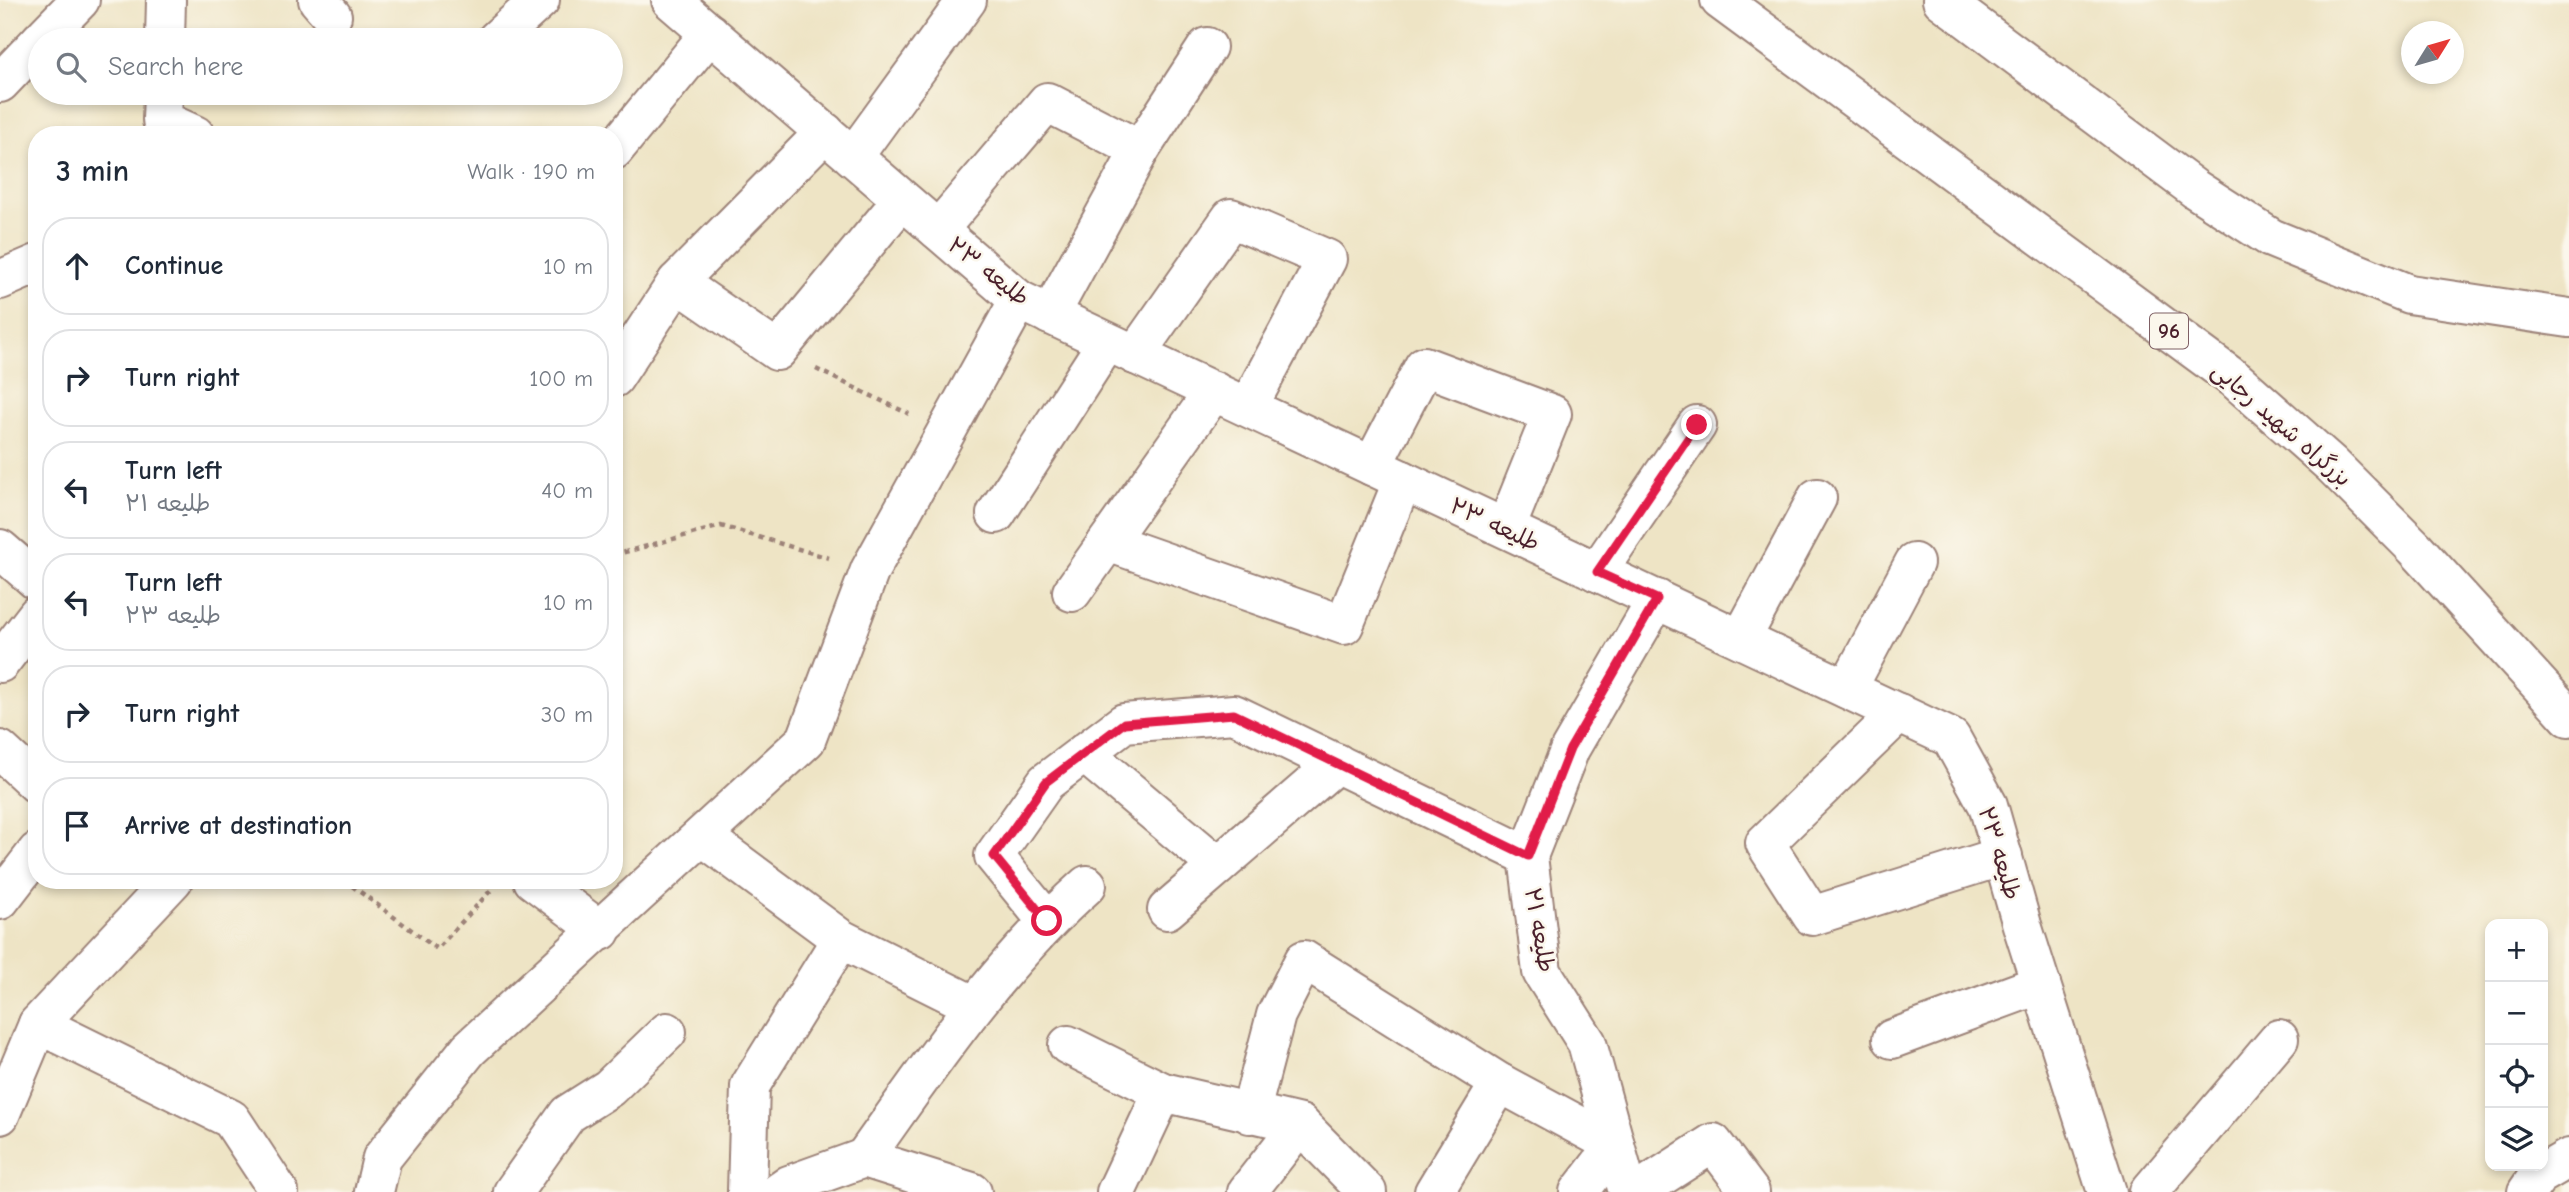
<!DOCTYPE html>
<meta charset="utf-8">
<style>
body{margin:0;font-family:"Comic Neue","Playpen Sans Arabic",sans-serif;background:#f2f2f3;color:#1f2937}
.controls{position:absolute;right:21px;bottom:21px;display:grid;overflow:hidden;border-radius:14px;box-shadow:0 4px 10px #0003}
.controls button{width:63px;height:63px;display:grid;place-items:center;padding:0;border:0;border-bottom:2px solid #e0e1e3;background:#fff;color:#1f2937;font:35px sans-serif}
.compass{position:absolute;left:2401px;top:21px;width:63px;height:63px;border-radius:50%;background:#fff;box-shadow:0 4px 10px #0003;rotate:53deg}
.stop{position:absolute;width:21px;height:21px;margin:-16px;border:5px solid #e11d48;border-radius:50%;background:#fff}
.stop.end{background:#e11d48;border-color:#fff;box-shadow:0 2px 7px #0008}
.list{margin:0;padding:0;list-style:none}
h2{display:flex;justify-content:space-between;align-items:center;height:91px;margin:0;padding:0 28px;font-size:30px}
h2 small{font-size:23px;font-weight:400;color:#747a83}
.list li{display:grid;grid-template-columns:46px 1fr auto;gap:21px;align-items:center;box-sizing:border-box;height:98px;margin:0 14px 14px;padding:0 14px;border:2px solid #e0e1e3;border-radius:28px}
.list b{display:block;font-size:26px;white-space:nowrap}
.list p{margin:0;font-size:23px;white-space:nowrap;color:#747a83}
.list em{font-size:23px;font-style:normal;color:#747a83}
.icon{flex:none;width:38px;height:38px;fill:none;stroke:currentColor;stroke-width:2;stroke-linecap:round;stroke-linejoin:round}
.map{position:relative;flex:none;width:2569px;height:1192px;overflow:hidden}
.search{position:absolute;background:#fff;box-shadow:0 4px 10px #0003;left:28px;top:28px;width:595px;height:77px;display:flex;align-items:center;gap:18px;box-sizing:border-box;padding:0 24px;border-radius:38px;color:#747a83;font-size:26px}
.panel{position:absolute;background:#fff;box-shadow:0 4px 10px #0003;left:28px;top:126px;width:595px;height:763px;border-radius:28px}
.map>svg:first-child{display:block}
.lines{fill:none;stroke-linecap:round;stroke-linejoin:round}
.minor-casing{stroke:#9c8278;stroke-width:42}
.major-casing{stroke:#9c8278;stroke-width:42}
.highway-casing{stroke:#9c8278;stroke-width:42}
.path{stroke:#9c8278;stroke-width:4.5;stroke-dasharray:5 5;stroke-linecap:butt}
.minor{stroke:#fff;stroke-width:38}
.major{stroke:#fff;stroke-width:38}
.highway{stroke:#fff;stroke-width:38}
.route{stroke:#e11d48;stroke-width:9}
.labels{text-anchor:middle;stroke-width:5;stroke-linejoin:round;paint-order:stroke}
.shield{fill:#fbf7ec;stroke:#7f6065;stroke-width:2}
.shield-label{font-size:21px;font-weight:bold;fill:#4a1f2b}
.street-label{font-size:23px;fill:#4a1f2b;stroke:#fbf7ec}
</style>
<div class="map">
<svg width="2569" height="1192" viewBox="0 0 2569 1192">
<rect width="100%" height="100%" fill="#fbf7ec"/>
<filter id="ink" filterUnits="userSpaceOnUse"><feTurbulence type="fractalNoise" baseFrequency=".0143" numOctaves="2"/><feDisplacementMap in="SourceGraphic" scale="14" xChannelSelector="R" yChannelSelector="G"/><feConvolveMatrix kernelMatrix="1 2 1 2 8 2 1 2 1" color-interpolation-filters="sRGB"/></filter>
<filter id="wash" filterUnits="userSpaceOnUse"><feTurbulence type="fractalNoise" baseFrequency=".00686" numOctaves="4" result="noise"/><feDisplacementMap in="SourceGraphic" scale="28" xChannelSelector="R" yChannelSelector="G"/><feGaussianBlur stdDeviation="1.57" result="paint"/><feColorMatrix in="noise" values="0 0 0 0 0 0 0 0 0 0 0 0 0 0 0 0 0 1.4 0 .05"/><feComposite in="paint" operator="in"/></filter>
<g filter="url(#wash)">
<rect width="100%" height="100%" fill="#eee4c5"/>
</g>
<g filter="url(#ink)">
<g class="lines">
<!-- minor casing -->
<g class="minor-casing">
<g id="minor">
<path d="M318 0 332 16"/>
<path d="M41 40 80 0"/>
<path d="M165 40 166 0"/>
<path d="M496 40 540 0"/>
<path d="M0 83 40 41"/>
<path d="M163 93 162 120 195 135"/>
<path d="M614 150 710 33"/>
<path d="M1140 150 1207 47"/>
<path d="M853 157 967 0"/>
<path d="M938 230 1047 102 1140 150 1050 315"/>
<path d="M0 280 37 264"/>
<path d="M677 282 777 351 902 200"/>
<path d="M1135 355 1231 218 1327 259 1248 407"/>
<path d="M614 378 677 282 825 132"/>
<path d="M1372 466 1424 366 1552 414 1506 528"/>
<path d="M996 514 1107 342"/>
<path d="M1108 542 1344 625 1403 480"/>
<path d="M0 549 37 581"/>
<path d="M1597 572 1697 425"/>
<path d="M1072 592 1214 391"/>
<path d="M1741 639 1817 498"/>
<path d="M0 663 37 615"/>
<path d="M1847 689 1914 563"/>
<path d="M1899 713 1765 843 1812 916 2003 856"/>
<path d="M0 750 37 784"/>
<path d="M1084 753 1218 866"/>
<path d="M702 836 841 939 973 1005"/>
<path d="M533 880 601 931"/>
<path d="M0 900 37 852"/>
<path d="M1167 910 1337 763"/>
<path d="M1047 921 994 856 1046 782 1124 723 1234 714 1528 856"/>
<path d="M38 1024 231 1119 279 1192"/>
<path d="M1892 1039 2041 984"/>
<path d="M1068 1045 1163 1092 1300 1124 1367 1192"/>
<path d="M1250 1114 1276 1015 1304 960 1500 1083 1615 1145 1579 1192"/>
<path d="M0 1115 38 1024 173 880"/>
<path d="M864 1158C933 1061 998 964 1087 885"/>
<path d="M374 1192 382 1158 469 1049 806 740 870 570 1019 300"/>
<path d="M513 1192 568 1114 609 1088 667 1032"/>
<path d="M747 1192 750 1086 841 939"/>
<path d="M779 1192 789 1185 864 1158 972 1192"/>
<path d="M1116 1192 1163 1092"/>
<path d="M1247 1192 1300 1124"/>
<path d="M1434 1192 1500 1083"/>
<path d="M1628 1192 1587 1043 1542 972 1528 856 1570 749 1657 599"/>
<path d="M1637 1192 1713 1143 1750 1192"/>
<path d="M2149 1192 2279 1039"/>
<path d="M2527 1192 2538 1176 2569 1158"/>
</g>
</g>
<!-- major casing -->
<g class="major-casing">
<path id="major" d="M671 0 1019 300 1951 738 1988 805 2022 925 2107 1192"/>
</g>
<!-- highway casing -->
<g class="highway-casing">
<g id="highway">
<path d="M1720 0 2237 381 2331 464 2415 548 2569 717"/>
<path d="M1942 0 2195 189 2271 238 2409 294 2569 318"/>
</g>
</g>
<!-- path -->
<g class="path">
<path d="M816 369 909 414"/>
<path d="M614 555 721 526 829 558"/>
<path d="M344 880 437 949 492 889"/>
</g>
<!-- minor -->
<use href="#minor" class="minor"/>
<!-- major -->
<use href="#major" class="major"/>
<!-- highway -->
<use href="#highway" class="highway"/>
</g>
</g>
<g class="lines" filter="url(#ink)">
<!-- route -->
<path class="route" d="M1047 921 994 856 1046 782 1124 723 1234 714 1528 856 1570 749 1657 599 1597 572 1697 425"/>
</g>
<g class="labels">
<!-- shield labels -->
<rect class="shield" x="2150" y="313.5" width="38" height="35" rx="5"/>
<g class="shield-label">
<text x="2169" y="338">96</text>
</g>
<!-- street labels -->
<g class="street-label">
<text transform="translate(989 271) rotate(38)" y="8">طلیعه ۲۳</text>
<text transform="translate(2282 424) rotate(41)" y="8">بزرگراه شهید رجایی</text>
<text transform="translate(1495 524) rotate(25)" y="8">طلیعه ۲۳</text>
<text transform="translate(2000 853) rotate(73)" y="8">طلیعه ۲۳</text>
<text transform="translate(1540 930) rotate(80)" y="8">طلیعه ۲۱</text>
</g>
</g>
</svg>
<div class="controls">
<button>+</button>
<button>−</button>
<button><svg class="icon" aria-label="locate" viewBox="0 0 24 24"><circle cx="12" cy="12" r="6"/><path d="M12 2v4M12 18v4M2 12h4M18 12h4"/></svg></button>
<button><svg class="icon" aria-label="layers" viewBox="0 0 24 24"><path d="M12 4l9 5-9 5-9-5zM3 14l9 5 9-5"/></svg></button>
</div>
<svg class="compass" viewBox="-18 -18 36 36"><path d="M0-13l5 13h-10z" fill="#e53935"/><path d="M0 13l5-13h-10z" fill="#747a83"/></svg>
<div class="stop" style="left:1047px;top:921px"></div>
<div class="stop end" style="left:1697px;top:425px"></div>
<div class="search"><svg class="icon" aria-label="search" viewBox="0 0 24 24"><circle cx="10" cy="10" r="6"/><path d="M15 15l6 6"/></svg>Search here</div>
<section class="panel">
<h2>3 min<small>Walk · 190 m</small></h2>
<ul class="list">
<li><svg class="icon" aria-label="ahead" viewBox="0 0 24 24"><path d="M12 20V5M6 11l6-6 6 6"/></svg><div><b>Continue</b></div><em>10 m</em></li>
<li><svg class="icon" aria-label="right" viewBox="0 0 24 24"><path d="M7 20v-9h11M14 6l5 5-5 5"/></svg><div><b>Turn right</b></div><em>100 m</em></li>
<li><svg class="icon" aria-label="left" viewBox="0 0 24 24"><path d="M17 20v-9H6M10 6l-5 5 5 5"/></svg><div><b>Turn left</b><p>طلیعه ۲۱</p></div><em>40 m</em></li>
<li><svg class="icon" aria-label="left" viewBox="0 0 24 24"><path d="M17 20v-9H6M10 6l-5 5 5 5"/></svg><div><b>Turn left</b><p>طلیعه ۲۳</p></div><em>10 m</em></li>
<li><svg class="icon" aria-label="right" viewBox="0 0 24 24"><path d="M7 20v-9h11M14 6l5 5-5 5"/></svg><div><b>Turn right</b></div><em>30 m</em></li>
<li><svg class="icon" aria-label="arrive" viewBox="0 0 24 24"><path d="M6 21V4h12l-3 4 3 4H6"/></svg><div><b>Arrive at destination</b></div></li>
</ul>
</section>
</div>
